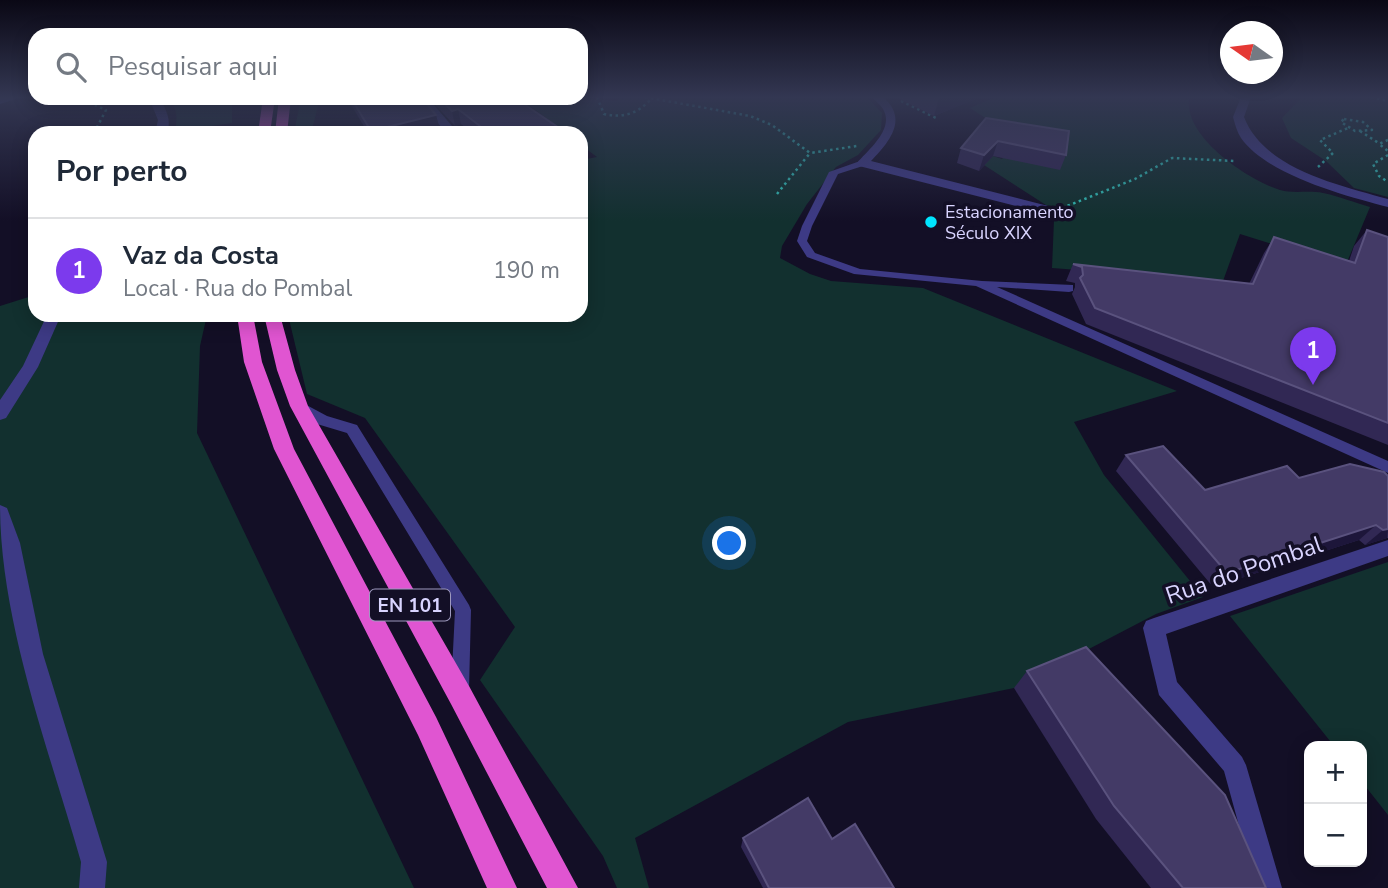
<!DOCTYPE html>
<html lang="pt">
<meta charset="utf-8">
<style>
body{margin:0;font-family:"Nunito Sans",sans-serif;background:#f2f2f3;color:#1f2937}
.controls{position:absolute;right:21px;bottom:21px;display:grid;overflow:hidden;border-radius:14px;box-shadow:0 4px 18px #0003}
.controls button{width:63px;height:63px;display:grid;place-items:center;padding:0;border:0;border-bottom:2px solid #e0e1e3;background:#fff;color:#1f2937;font:35px sans-serif}
.compass{position:absolute;left:1220px;top:21px;width:63px;height:63px;border-radius:50%;background:#fff;box-shadow:0 4px 18px #0003;rotate:284deg}
.you{position:absolute;left:730px;top:544px;width:24px;height:24px;margin:-18px;border:5px solid #fff;border-radius:50%;background:#1a73e8;box-shadow:0 0 0 10px #1a73e833}
.badge{display:grid;place-items:center;width:46px;height:46px;border-radius:50%;background:#7c3aed;color:#fff;font-size:23px;font-weight:700}
.pin{position:absolute;translate:-50% -58px;filter:drop-shadow(0 2px 4px #0008)}
.pin::after{content:'';position:absolute;top:37px;width:24px;height:21px;background:inherit;clip-path:polygon(0 0,100% 0,50% 100%)}
.list{margin:0;padding:0;list-style:none}
h2{display:flex;justify-content:space-between;align-items:center;height:91px;margin:0;padding:0 28px;font-size:30px}
h2 small{font-size:23px;font-weight:400;color:#747a83}
.list li{display:grid;grid-template-columns:46px 1fr auto;gap:21px;align-items:center;box-sizing:border-box;height:105px;padding:0 28px;border-top:2px solid #e0e1e3}
.list b{display:block;font-size:26px;white-space:nowrap}
.list p{margin:0;font-size:23px;white-space:nowrap;color:#747a83}
.list em{font-size:23px;font-style:normal;color:#747a83}
.icon{flex:none;width:38px;height:38px;fill:none;stroke:currentColor;stroke-width:2;stroke-linecap:round;stroke-linejoin:round}
.map{position:relative;flex:none;width:1388px;height:888px;overflow:hidden}
.search{position:absolute;background:#fff;box-shadow:0 4px 18px #0003;left:28px;top:28px;width:560px;height:77px;display:flex;align-items:center;gap:18px;box-sizing:border-box;padding:0 24px;border-radius:21px;color:#747a83;font-size:26px}
.panel{position:absolute;background:#fff;box-shadow:0 4px 18px #0003;left:28px;top:126px;width:560px;height:196px;border-radius:21px}
.map>svg:first-child{display:block}
.green{fill:#12302f}
.lines{fill:none;stroke-linecap:round;stroke-linejoin:round}
.path{stroke:#2fb8b0;stroke-width:2.5;stroke-dasharray:2.5 3.5;stroke-linecap:butt}
.service{fill:#3d3a85;fill-rule:evenodd}
.minor{fill:#3d3a85;fill-rule:evenodd}
.tertiary{fill:#3d3a85;fill-rule:evenodd}
.trunk{fill:#e055d1;fill-rule:evenodd}
.wall{fill:#312854}
.shaded-wall{fill:#1d163a}
.building{fill:#433a66;stroke:#5a527e;stroke-width:2}
.poi-dot{fill:#00e5ff;stroke:#130f26;stroke-width:2.5}
.labels{text-anchor:middle;stroke-width:7;stroke-linejoin:round;paint-order:stroke}
.far-poi-label{font-size:18px;fill:#d9d4ff;stroke:#130f26;text-anchor:start}
.shield{fill:#130f26;stroke:#9e99be;stroke-width:2}
.shield-label{font-size:19px;font-weight:bold;fill:#d9d4ff}
.near-street-label{font-size:24px;fill:#d9d4ff;stroke:#130f26}
</style>
<div class="map">
<svg width="1388" height="888" viewBox="0 0 1388 888">
<rect width="100%" height="100%" fill="#130f26"/>
<!-- green -->
<g class="green">
<path d="M581 97 616 101 620 97H867L882 113 881 130 858 155 836 167 807 204 782 246 780 258 810 274 831 281 923 288 1177 391 1074 422 1104 475 1203 597 1156 614 1014 688 848 722 635 838 649 888H617L603 856 480 680 515 627 365 418 307 394 288 315H581V160L597 157 581 145V133H566L520 98Z"/>
<path d="M995 97H1181L1189 99C1184 137 1248 180 1280 190 1293 194 1309 190 1323 193 1339 196 1355 203 1370 207L1345 267 1240 234 1223 281 1052 268 1054 220 1049 207 984 165 993 156 1002 159 1004 156 993 123 970 108Z"/>
<path d="M1302 97H1388V197L1354 188 1326 161 1291 138 1282 118Z"/>
<path d="M169 98H232V123L175 131C178 119 177 108 169 98Z"/>
<path d="M301 98H316L318 106 311 133H294Z"/>
<path d="M35 295V315H207L200 346 197 433 414 888H0V306Z"/>
<path d="M1388 562V815L1362 782V746H1334L1230 616Z"/>
</g>
<g class="lines">
<!-- path -->
<g class="path">
<path d="M597 97 604 114C624 118 637 114 651 99"/>
<path d="M645 97 750 116 772 125 810 153 857 146"/>
<path d="M1371 97 1388 101"/>
<path d="M901 101 938 119"/>
<path d="M1344 119 1363 122 1372 130 1355 131 1341 122Z"/>
<path d="M1360 131 1380 144"/>
<path d="M94 133 106 110 95 105"/>
<path d="M1388 140 1379 144 1388 151"/>
<path d="M1388 155 1373 164 1379 176 1388 182"/>
<path d="M1318 167 1333 153 1320 140 1348 128"/>
<path d="M777 194 810 153"/>
<path d="M1062 208 1135 179 1172 158 1235 161"/>
</g>
<!-- service -->
<g class="service">
<path d="M863 160 866 161V165L838 174 812 226 807 241 815 253 860 269 982 281 1073 285V291L1069 292 997 287 1388 461V473L976 286 854 274 807 257 797 241 802 226 829 172Z"/>
<path d="M299 401 327 416 357 425 469 605 471 610 469 690 466 696 460 699 454 696 451 690 455 611 347 433 317 424 294 409 292 406Z"/>
</g>
<!-- minor -->
<g class="minor">
<path d="M17 97 16 99 0 104V98Z"/>
<path d="M872 97H883C909 119 889 142 871 161L1052 207 1053 210 1047 214 859 166 857 163C868 150 895 129 883 109 881 105 875 101 872 97Z"/>
<path d="M74 98H89L84 101Z"/>
<path d="M417 98H428L458 133H446Z"/>
<path d="M1388 540V556L1166 634 1177 682 1242 757 1246 765 1282 888H1256L1224 771 1159 695 1143 628 1146 621 1154 618Z"/>
</g>
<!-- tertiary -->
<g class="tertiary">
<path d="M1241 97H1251L1244 117C1264 169 1339 185 1388 199V207C1346 196 1267 175 1241 138 1237 132 1235 124 1233 117Z"/>
<path d="M149 98H159C166 109 172 120 167 133H155L158 120Z"/>
<path d="M47 315H61L38 367 6 418 0 420V400L23 366Z"/>
<path d="M0 505 7 508 20 543 43 654 107 862 105 888H79L81 862C49 750 0 621 0 505Z"/>
</g>
<!-- trunk -->
<g class="trunk">
<path d="M263 98H275L270 133H258Z"/>
<path d="M279 98H291L287 133H275Z"/>
<path d="M237 315H253L262 362 294 449 436 717 517 888H487L418 735 274 449 244 362Z"/>
<path d="M264 315H280L295 370 308 406 469 686 578 888H547L451 704 290 406 277 370Z"/>
</g>
</g>
<!-- wall -->
<g class="wall">
<path d="M896 97H980L934 116Z"/>
<path d="M347 98H422L436 115 440 130 427 133H368Z"/>
<path d="M429 98H515L562 130V133H472L461 124 455 126Z"/>
<path d="M986 118 1066 155 1060 170 993 156 979 171 957 163 961 148Z"/>
<path d="M1367 230 1388 237V445L1086 324 1072 294 1075 287V283L1066 281 1073 264 1249 284 1264 253 1274 237 1349 261 1354 246Z"/>
<path d="M1126 455 1205 490 1299 478 1388 476V538H1387L1365 545 1359 540 1213 587 1116 471Z"/>
<path d="M1027 671 1266 888H1151L1096 819 1014 688Z"/>
<path d="M743 838 832 839 894 888H763L741 847Z"/>
</g>
<!-- shaded-wall -->
<g class="shaded-wall">
<path d="M939 97H980L934 116Z"/>
<path d="M458 109 461 124 455 126 452 111Z"/>
<path d="M436 115 440 130 427 133H372L371 131Z"/>
<path d="M998 141 993 156 979 171 984 155Z"/>
<path d="M1376 525 1359 540 1213 587 1227 573Z"/>
<path d="M1388 529 1387 538 1365 545 1383 530Z"/>
</g>
<!-- building -->
<g class="building">
<path d="M351 98H422L436 115 371 131Z"/>
<path d="M439 98H515L562 130 553 133H489L458 109 452 111Z"/>
<path d="M986 118 1069 131 1066 155 998 141 984 155 961 148Z"/>
<path d="M1367 230 1388 237V423L1095 308 1080 278 1083 275 1082 267 1073 264 1253 284 1274 237 1355 263Z"/>
<path d="M1163 446 1205 490 1287 466 1299 478 1350 464 1384 472 1388 476V529L1383 530 1376 525 1227 573 1126 455Z"/>
<path d="M1086 647 1225 795 1266 888H1183L1114 806 1027 671Z"/>
<path d="M808 798 832 839 855 824 894 888H769L743 838Z"/>
</g>
<!-- sky -->
<linearGradient id="sky" x2="0" y2="1"><stop stop-color="#0a0815"/><stop offset="0.44" stop-color="#333752"/><stop offset="1" stop-color="#333752" stop-opacity="0"/></linearGradient>
<rect width="1388" height="221" fill="url(#sky)"/>
<!-- markers -->
<circle class="poi-dot" cx="931" cy="222" r="7"/>
<g class="labels">
<!-- far-poi labels -->
<g class="far-poi-label">
<text x="945" y="218">Estacionamento<tspan x="945" dy="21">Século XIX</tspan></text>
</g>
<!-- shield labels -->
<rect class="shield" x="370" y="589.5" width="80" height="31" rx="5"/>
<g class="shield-label">
<text x="410" y="612">EN 101</text>
</g>
<!-- near-street labels -->
<g class="near-street-label">
<text transform="translate(1244 570) rotate(-19)" y="8">Rua do Pombal</text>
</g>
</g>
</svg>
<div class="controls">
<button>+</button>
<button>−</button>
</div>
<svg class="compass" viewBox="-18 -18 36 36"><path d="M0-13l5 13h-10z" fill="#e53935"/><path d="M0 13l5-13h-10z" fill="#747a83"/></svg>
<div class="you"></div>
<div class="pin badge" style="left:1313px;top:385px">1</div>
<div class="search"><svg class="icon" aria-label="search" viewBox="0 0 24 24"><circle cx="10" cy="10" r="6"/><path d="M15 15l6 6"/></svg>Pesquisar aqui</div>
<section class="panel">
<h2>Por perto<small></small></h2>
<ul class="list">
<li><span class="badge">1</span><div><b>Vaz da Costa</b><p>Local · Rua do Pombal</p></div><em>190 m</em></li>
</ul>
</section>
</div>
